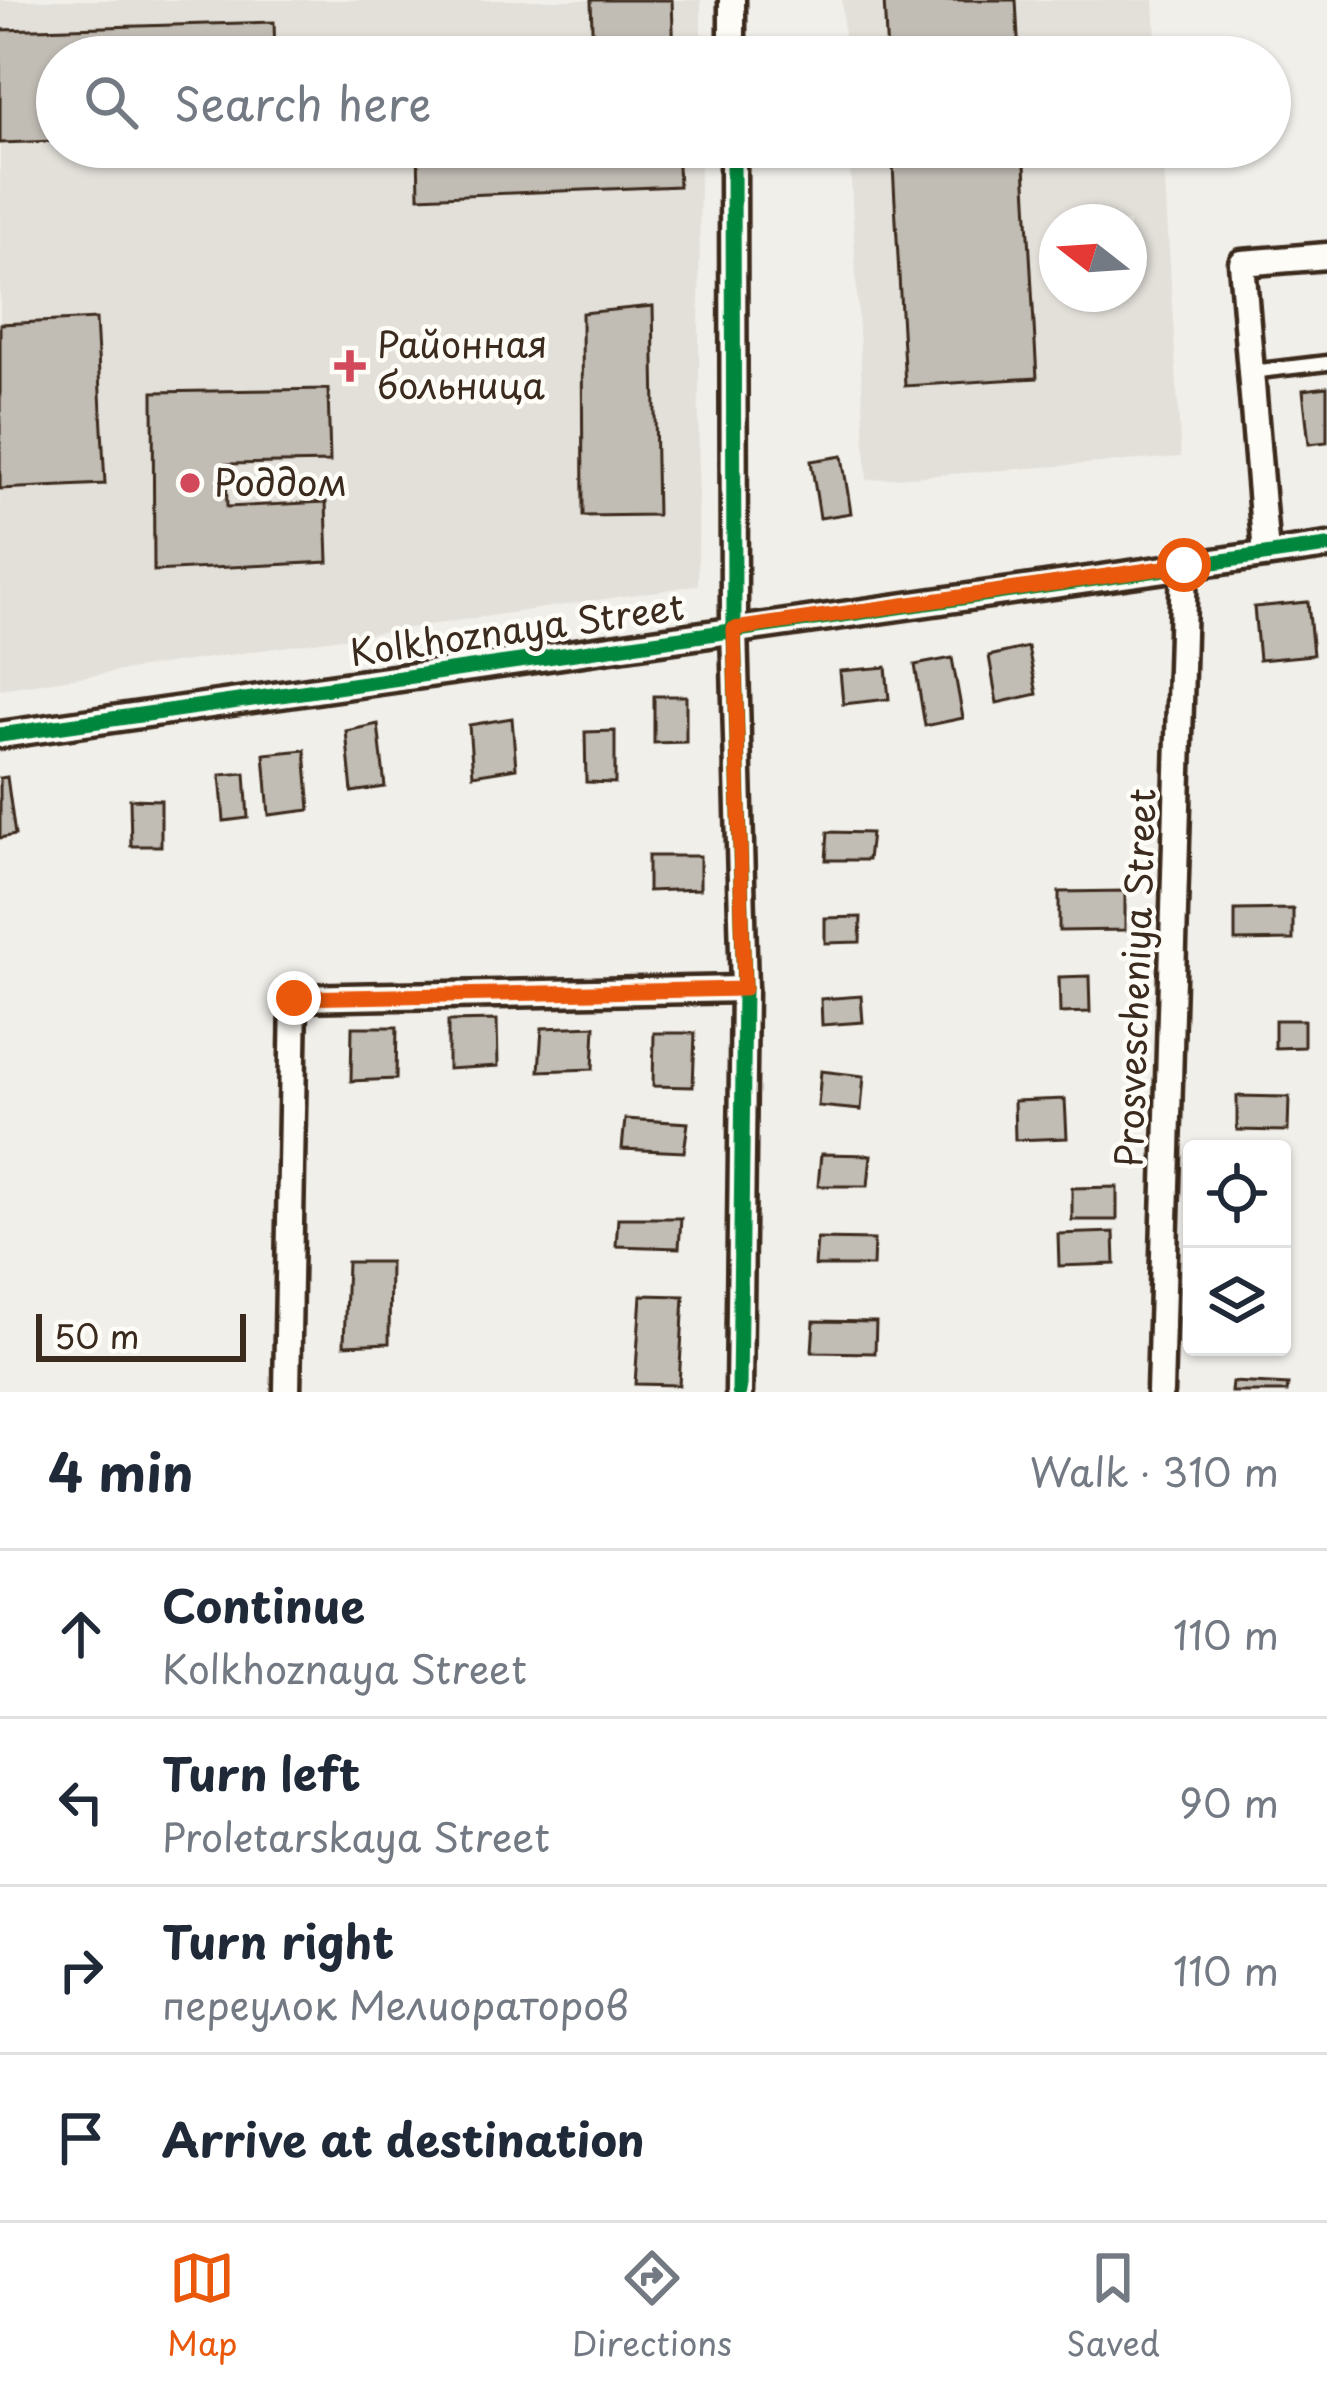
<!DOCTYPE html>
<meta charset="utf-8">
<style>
body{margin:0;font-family:"Playpen Sans",sans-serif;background:#f2f2f3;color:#1f2937}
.controls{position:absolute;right:36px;bottom:36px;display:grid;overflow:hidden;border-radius:12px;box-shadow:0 3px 9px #0004}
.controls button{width:108px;height:108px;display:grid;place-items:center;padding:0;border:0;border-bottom:3px solid #e0e1e3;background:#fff;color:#1f2937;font:60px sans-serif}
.compass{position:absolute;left:1039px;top:204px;width:108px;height:108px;border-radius:50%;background:#fff;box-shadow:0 3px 9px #0004;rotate:287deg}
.scale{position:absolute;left:36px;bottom:30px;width:210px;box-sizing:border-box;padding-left:12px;border:6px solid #3b2a1e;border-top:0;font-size:33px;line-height:42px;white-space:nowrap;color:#3b2a1e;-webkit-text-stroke:9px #fdfcf7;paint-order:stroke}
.stop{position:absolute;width:36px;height:36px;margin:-27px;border:9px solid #ea580c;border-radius:50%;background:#fff}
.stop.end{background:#ea580c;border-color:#fff;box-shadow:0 3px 12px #0008}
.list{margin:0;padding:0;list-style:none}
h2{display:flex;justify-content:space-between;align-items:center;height:156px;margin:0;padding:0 48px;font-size:51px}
h2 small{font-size:39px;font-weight:400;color:#747a83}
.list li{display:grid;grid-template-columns:78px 1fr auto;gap:36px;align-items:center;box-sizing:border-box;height:168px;padding:0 48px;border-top:3px solid #e0e1e3}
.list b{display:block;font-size:45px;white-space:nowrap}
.list p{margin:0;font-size:39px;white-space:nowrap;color:#747a83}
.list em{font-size:39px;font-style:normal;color:#747a83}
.icon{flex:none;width:66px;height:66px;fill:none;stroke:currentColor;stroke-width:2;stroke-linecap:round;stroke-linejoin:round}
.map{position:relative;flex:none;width:1327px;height:1392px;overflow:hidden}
.search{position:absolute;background:#fff;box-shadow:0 3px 9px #0004;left:36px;right:36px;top:36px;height:132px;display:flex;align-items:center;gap:30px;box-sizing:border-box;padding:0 42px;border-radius:66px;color:#747a83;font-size:45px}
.sheet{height:828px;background:#fff}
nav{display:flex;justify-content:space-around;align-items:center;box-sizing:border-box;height:168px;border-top:3px solid #e0e1e3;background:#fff;font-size:33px;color:#747a83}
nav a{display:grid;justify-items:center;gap:6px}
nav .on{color:#ea580c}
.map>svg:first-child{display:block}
.built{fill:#e3e0da;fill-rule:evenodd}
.building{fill:#c1bcb4;stroke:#3b2a1e;stroke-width:3}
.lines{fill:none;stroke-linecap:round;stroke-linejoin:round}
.lane-casing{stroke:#3b2a1e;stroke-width:21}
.street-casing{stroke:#3b2a1e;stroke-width:33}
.lane{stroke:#fdfcf7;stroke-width:12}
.street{stroke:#fdfcf7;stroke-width:24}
.cycleway-casing{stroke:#fdfcf7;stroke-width:22}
.cycleway{stroke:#00873e;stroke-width:15}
.route{stroke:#ea580c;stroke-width:15}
.poi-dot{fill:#d1495b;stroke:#fdfcf7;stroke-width:4.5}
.labels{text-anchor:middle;stroke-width:9;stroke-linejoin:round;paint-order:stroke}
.poi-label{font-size:36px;fill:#3b2a1e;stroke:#fdfcf7;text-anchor:start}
.street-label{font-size:36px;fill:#3b2a1e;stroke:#fdfcf7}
</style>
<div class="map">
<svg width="1327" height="1392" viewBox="0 0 1327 1392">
<rect width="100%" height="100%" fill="#f1efea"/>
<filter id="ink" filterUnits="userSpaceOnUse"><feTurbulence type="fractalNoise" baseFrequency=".00833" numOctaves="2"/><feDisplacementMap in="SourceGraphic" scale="24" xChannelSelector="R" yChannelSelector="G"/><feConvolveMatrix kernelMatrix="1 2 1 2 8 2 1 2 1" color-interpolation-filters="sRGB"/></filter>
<g filter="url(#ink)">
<!-- built -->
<g class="built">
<path d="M0 0H701V57H57V147H700L698 585 0 689Z"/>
<path d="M842 0H1154L1157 57H845Z"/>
<path d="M849 147H1163L1181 457 867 480ZM1057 222H1129V294H1057Z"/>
</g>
<!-- building -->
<g class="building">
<path d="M591 0H672L674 57H593Z"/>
<path d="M884 0H1016L1019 57H887Z"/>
<path d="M274 22 275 57H57V141L0 143V30Z"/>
<path d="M509 38 510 57H415V42Z"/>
<path d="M418 147H677L679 186 419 197Z"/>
<path d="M892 147H1024L1037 378 905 386Z"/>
<path d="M653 306 657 515 583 516 582 313Z"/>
<path d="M96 319 105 484 0 489V324Z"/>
<path d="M1327 387V442L1309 444 1303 390Z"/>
<path d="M328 389 330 462 226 464 227 507 326 502 328 562 154 571 153 392Z"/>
<path d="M842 456 851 513 820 518 811 461Z"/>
<path d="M1308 602 1313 655 1259 660 1254 607Z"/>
<path d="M1028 647 1037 694 997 703 989 656Z"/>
<path d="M952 658 963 718 925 726 915 665Z"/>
<path d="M886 667 889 699 843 704 840 671Z"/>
<path d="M654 696H686V742L654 743Z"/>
<path d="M512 718 516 768 473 775 469 725Z"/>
<path d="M378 724 385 787 352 792 346 731Z"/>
<path d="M615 731V783L586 782 585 732Z"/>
<path d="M305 750 310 810 269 815 264 754Z"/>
<path d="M245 773 248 818 224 821 220 775Z"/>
<path d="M7 777 15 835 0 838V778Z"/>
<path d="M130 799 161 800V846H131Z"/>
<path d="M828 832 871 833 868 860H826Z"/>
<path d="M648 856H700V889L648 891Z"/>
<path d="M1125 891V930L1059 931V892Z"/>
<path d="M1293 909V940L1235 941V910Z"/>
<path d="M861 917 860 942 825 943V918Z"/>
<path d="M1089 976 1090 1012 1060 1013 1059 977Z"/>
<path d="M861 996 863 1022 822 1025 821 999Z"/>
<path d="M497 1020 498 1066 448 1069V1021Z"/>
<path d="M1275 1020H1304V1047L1275 1048Z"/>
<path d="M595 1026 593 1069 539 1071 542 1028Z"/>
<path d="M352 1027H397L396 1079 351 1081Z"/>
<path d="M654 1033H695L693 1087 653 1086Z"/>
<path d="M821 1071 864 1076 861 1110 818 1106Z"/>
<path d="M1237 1096 1289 1097 1288 1131 1237 1130Z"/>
<path d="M1065 1099 1067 1138 1015 1140 1014 1101Z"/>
<path d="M625 1119 688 1123 684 1152 622 1149Z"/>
<path d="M821 1154 871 1155 868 1186H818Z"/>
<path d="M1117 1187V1220H1072V1188Z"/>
<path d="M618 1218H681L679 1248 616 1246Z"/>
<path d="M1114 1232 1115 1264 1059 1266 1058 1234Z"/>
<path d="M817 1239 874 1240 873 1266H815Z"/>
<path d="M347 1262H390L389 1343 344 1345Z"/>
<path d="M641 1295 684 1296 679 1385 635 1384Z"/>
<path d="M814 1321 876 1322 875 1353 812 1352Z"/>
<path d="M1232 1382 1288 1385 1287 1392H1231Z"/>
</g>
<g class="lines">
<!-- lane casing -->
<g class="lane-casing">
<path id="lane" d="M1251 372 1327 363"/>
</g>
<!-- street casing -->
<g class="street-casing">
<g id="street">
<path d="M732 0V57"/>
<path d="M733 147 734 629 744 989 739 1392"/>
<path d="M1266 554 1242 263 1327 256"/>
<path d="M0 735 1327 546"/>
<path d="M287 1392 294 998 744 989"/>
<path d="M1160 1392 1184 565"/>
</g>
</g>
<!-- lane -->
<use href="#lane" class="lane"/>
<!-- street -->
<use href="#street" class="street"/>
<!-- cycleway casing -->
<g class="cycleway-casing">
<g id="cycleway">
<path d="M733 147 734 629 744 989 739 1392"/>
<path d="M0 735 1327 546"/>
</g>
</g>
<!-- cycleway -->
<use href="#cycleway" class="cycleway"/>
</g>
</g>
<g class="lines" filter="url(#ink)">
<!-- route -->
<path class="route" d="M294 998 744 989 734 629 1184 565"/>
</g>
<!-- markers -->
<g class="poi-dot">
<path d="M344 348h12v12h12v12h-12v12h-12v-12h-12v-12h12z"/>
<circle cx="190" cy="483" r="12"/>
</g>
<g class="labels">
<!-- poi labels -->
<g class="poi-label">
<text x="377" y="358">Районная<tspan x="377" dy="41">больница</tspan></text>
<text x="214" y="496">Роддом</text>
</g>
<!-- street labels -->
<g class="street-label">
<text transform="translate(517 630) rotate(-8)" y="13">Kolkhoznaya Street</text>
<text transform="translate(1136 978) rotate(-88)" y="13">Prosvescheniya Street</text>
</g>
</g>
</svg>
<div class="controls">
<button><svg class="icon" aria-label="locate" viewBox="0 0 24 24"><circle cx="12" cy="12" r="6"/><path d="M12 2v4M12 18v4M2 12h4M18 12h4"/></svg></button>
<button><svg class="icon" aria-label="layers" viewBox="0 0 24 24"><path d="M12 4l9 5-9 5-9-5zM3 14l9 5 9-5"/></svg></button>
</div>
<svg class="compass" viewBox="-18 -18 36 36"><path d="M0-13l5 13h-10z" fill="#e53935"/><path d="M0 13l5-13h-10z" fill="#747a83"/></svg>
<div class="scale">50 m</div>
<div class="stop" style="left:1184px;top:565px"></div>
<div class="stop end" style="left:294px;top:998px"></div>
<div class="search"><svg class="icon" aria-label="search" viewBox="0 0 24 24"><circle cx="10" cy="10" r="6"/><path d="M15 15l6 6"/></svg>Search here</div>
</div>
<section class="sheet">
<h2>4 min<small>Walk · 310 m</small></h2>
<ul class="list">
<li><svg class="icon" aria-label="ahead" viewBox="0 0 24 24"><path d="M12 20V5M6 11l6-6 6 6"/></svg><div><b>Continue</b><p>Kolkhoznaya Street</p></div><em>110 m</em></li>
<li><svg class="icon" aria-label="left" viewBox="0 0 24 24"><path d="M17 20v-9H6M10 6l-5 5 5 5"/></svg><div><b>Turn left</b><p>Proletarskaya Street</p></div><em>90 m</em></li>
<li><svg class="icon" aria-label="right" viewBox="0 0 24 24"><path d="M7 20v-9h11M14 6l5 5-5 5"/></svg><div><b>Turn right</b><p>переулок Мелиораторов</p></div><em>110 m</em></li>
<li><svg class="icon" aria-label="arrive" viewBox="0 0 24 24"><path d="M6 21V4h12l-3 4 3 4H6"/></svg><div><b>Arrive at destination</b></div></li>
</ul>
</section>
<nav>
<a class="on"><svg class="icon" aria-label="map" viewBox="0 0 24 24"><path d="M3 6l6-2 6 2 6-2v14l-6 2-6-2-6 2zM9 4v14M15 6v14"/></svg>Map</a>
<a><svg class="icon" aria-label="directions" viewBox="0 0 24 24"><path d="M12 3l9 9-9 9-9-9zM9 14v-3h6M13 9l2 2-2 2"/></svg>Directions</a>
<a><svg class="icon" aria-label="saved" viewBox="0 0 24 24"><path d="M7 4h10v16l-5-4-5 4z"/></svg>Saved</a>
</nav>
